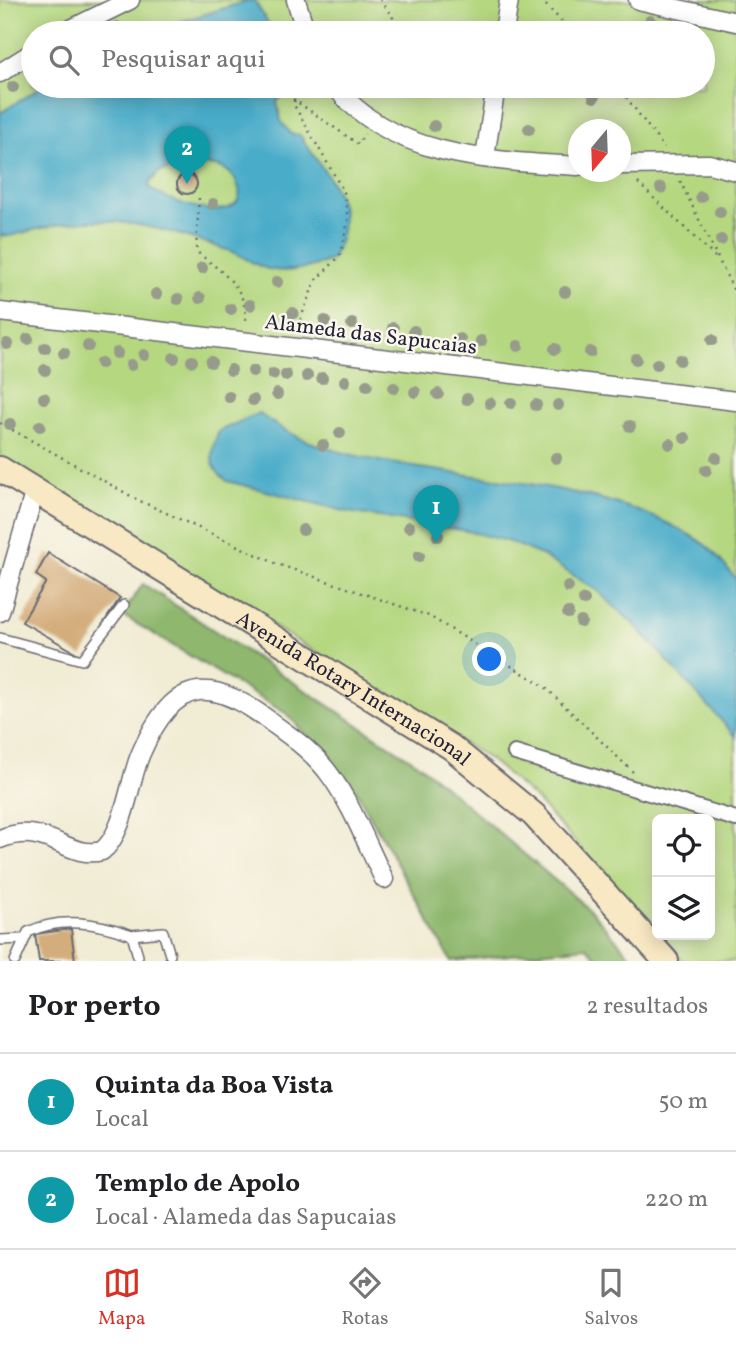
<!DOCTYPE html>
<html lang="pt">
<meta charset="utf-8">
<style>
body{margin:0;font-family:Vollkorn,serif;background:#f6f6f6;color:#202124}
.controls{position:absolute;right:21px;bottom:21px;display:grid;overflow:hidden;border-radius:10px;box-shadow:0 4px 18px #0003}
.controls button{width:63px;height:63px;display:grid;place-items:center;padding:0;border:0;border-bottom:2px solid #e0e0e0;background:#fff;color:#202124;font:35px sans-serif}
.compass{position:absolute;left:568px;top:119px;width:63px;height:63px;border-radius:50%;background:#fff;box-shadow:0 4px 18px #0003;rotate:199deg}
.you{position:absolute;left:490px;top:660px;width:24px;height:24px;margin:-18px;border:5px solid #fff;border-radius:50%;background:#1a73e8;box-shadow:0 0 0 10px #1a73e833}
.badge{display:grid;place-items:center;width:46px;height:46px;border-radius:50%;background:#d93025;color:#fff;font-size:23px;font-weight:700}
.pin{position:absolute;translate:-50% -58px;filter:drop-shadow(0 2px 4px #0008)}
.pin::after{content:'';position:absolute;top:37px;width:24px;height:21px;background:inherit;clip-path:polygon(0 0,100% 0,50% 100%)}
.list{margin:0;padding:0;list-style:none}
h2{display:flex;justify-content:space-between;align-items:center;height:91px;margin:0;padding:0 28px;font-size:30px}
h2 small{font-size:23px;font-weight:400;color:#757577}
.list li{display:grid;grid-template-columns:46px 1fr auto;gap:21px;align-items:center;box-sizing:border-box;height:98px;padding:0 28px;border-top:2px solid #e0e0e0}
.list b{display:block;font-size:26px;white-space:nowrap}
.list p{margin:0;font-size:23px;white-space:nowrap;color:#757577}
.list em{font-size:23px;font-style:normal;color:#757577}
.icon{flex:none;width:38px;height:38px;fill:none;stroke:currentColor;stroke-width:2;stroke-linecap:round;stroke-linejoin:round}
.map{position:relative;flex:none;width:736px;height:961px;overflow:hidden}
.search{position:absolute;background:#fff;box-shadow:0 4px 18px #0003;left:21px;right:21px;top:21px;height:77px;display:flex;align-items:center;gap:18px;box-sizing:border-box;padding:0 24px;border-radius:38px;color:#757577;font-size:26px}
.sheet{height:287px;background:#fff}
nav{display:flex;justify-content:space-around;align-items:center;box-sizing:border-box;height:98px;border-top:2px solid #e0e0e0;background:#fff;font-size:19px;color:#757577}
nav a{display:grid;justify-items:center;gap:4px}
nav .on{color:#d93025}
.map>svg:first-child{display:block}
.green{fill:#b4d77f;stroke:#6b7c5d;stroke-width:2;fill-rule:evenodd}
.forest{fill:#8fb86e;stroke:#586d54;stroke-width:2}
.water{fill:#4aacc9;stroke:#366782;stroke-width:2;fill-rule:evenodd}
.building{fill:#d4ad7d}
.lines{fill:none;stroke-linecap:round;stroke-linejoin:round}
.service-casing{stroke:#6a6971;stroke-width:12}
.pedestrian-casing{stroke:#6a6971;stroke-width:18}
.minor-casing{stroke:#6a6971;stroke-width:21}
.secondary-casing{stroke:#6a6971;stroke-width:28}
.path{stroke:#6a6971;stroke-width:2.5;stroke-dasharray:2 5;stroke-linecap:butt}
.service{stroke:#fff;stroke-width:9}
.pedestrian{stroke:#fff;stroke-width:14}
.minor{stroke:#fff;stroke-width:18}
.secondary{stroke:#f8e8c3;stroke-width:24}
.tree{fill:#979b8b}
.labels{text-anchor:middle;stroke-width:5;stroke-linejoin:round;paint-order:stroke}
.street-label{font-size:21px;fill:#22223b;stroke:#fbf7ec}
</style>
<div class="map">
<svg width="736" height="961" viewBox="0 0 736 961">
<rect width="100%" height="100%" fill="#fbf7ec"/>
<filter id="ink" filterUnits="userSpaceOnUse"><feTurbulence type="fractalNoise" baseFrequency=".0143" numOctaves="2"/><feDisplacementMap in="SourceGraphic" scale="14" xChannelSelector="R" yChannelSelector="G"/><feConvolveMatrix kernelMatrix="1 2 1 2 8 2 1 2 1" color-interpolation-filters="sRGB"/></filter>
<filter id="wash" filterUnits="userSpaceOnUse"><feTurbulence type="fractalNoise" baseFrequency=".00686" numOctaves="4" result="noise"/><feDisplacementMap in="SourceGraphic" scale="28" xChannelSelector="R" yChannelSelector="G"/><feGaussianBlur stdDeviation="1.57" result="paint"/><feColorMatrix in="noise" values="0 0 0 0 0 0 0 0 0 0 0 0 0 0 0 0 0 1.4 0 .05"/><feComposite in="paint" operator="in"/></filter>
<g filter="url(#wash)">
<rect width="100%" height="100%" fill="#f1ecd4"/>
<!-- green -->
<path class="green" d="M0 0H736V961H683L659 935H710V819H657V933L536 799 489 759 0 458ZM33 33H703V86H33ZM578 130H620V172H578Z"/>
<!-- forest -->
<path class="forest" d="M143 584 421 766 592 912 635 961H600L587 947 451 961 355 789 287 714 122 615Z"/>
<!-- water -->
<g class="water">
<path d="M254 0 274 33H144L247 1Z"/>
<path d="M43 86H281L282 96 277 102 281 121 291 134 300 135C327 179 361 204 332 259 315 267 288 274 269 269 257 267 246 258 235 253 199 240 163 228 126 223 82 216 51 226 9 236L0 235V113ZM189 164C199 165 212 164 222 168 235 172 248 197 232 206 214 217 165 200 150 188L149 184 159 172Z"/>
<path d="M259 413C299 445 347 455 397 464 497 482 617 485 704 544 716 552 726 568 736 579V737L634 624 596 590 541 555 510 542 467 531 348 512 227 481C207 466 210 452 219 431Z"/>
</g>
<g id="blocks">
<!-- building -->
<g class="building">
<circle cx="187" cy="184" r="10"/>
<path d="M48 553 120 598 82 656 22 622 46 582 36 575Z"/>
<path d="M71 929 75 961H39L35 934Z"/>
</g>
</g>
</g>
<g filter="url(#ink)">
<use href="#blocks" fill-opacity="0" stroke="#6a6971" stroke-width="2"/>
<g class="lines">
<!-- service casing -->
<g class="service-casing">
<g id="service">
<path d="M0 638 82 660 124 605"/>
<path d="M132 935 163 932 170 955"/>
<path d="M0 940 24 939"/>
<path d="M15 961 28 932C62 916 98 923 132 935L138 956"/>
</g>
</g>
<!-- pedestrian casing -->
<g class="pedestrian-casing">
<path id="pedestrian" d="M515 753 736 819"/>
</g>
<!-- minor casing -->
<g class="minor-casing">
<g id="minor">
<path d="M296 0 306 33"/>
<path d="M638 0 736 22"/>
<path d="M63 33 130 0"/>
<path d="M504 33 509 0"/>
<path d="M0 73 33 52"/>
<path d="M335 86C390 158 495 161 578 166"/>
<path d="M485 157 496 86"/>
<path d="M620 165 709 164 736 171"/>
<path d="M0 312 736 401"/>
<path d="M0 612 35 490"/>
<path d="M0 839C48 820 66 860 102 851 125 833 129 780 141 753 176 672 214 678 275 725 296 740 315 754 330 775 352 805 367 845 384 879"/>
</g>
</g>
<!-- secondary casing -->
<g class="secondary-casing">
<g id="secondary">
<path id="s1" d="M0 469 451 747 534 815 666 961"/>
</g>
</g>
<!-- path -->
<g class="path">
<path d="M380 0 393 16 391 33"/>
<path d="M541 0 573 33"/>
<path d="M295 86 294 105 344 192 348 221 340 256 315 281 296 331"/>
<path d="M618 86 664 148"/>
<path d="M293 99 358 144 365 134"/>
<path d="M680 181 736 295"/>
<path d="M638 183 716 258"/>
<path d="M199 198 196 251C223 274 247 285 246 324"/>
<path d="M0 423 138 500 277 564 429 616 544 686 633 772"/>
</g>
<!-- service -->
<use href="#service" class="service"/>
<!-- pedestrian -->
<use href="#pedestrian" class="pedestrian"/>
<!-- minor -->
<use href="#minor" class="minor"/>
<!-- secondary -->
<use href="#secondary" class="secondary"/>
</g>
<!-- trees -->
<g class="tree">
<circle cx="650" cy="21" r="6"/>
<circle cx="117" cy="27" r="6"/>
<circle cx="13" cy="87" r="6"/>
<circle cx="594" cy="97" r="6"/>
<circle cx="434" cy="126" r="6"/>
<circle cx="529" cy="129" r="6"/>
<circle cx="661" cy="188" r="6"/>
<circle cx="701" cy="197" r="6"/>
<circle cx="213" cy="204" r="6"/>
<circle cx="720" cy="212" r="6"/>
<circle cx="721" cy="240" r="6"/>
<circle cx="202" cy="268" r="6"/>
<circle cx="277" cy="282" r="6"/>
<circle cx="565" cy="292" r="6"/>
<circle cx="156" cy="294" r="6"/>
<circle cx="200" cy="298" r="6"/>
<circle cx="178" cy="299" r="6"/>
<circle cx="250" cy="305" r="6"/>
<circle cx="231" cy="309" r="6"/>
<circle cx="293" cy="313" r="6"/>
<circle cx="325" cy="321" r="6"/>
<circle cx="352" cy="324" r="6"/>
<circle cx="393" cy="328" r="6"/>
<circle cx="414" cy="331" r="6"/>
<circle cx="28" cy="339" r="6"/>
<circle cx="460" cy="339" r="6"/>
<circle cx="712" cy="340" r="6"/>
<circle cx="481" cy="341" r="6"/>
<circle cx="7" cy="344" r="6"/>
<circle cx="88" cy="346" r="6"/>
<circle cx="518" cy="346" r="6"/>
<circle cx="45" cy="348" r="6"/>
<circle cx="555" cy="349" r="6"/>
<circle cx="590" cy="352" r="6"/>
<circle cx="64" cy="353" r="6"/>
<circle cx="117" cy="353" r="6"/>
<circle cx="144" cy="355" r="6"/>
<circle cx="174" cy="358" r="6"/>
<circle cx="636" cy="359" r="6"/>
<circle cx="680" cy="360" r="6"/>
<circle cx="192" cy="361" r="6"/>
<circle cx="211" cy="362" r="6"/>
<circle cx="101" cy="363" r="6"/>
<circle cx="657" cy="364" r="6"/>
<circle cx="131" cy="365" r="6"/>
<circle cx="45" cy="370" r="6"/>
<circle cx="231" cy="370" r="6"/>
<circle cx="253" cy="371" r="6"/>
<circle cx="273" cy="374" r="6"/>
<circle cx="286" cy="375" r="6"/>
<circle cx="307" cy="376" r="6"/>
<circle cx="322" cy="378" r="6"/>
<circle cx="345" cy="381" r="6"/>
<circle cx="367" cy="385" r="6"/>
<circle cx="394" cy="388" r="6"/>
<circle cx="415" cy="392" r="6"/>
<circle cx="277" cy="394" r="6"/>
<circle cx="438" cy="394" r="6"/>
<circle cx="229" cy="397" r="6"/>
<circle cx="44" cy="398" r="6"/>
<circle cx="467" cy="399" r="6"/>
<circle cx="253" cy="400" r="6"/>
<circle cx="490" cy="403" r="6"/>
<circle cx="511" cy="403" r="6"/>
<circle cx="536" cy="405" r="6"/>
<circle cx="558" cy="405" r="6"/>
<circle cx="10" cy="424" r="6"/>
<circle cx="40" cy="426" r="6"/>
<circle cx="630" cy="426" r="6"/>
<circle cx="340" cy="433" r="6"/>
<circle cx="685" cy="438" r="6"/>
<circle cx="670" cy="444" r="6"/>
<circle cx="323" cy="445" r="6"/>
<circle cx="556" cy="458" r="6"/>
<circle cx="716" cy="458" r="6"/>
<circle cx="706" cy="470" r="6"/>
<circle cx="409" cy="527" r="6"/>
<circle cx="303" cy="530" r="6"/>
<circle cx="438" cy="536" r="6"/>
<circle cx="419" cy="556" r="6"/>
<circle cx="568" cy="587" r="6"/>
<circle cx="584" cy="600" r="6"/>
<circle cx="568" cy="613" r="6"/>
<circle cx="581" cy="622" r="6"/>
</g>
</g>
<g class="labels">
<!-- street labels -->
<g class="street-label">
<text transform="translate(371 334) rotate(7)" y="7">Alameda das Sapucaias</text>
<text dy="7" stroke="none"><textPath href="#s1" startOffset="416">Avenida Rotary Internacional</textPath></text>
</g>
</g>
</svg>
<div class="controls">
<button><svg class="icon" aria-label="locate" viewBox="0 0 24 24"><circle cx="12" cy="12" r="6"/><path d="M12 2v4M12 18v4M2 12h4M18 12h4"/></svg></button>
<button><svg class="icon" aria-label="layers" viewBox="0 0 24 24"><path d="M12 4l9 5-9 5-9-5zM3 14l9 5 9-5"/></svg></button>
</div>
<svg class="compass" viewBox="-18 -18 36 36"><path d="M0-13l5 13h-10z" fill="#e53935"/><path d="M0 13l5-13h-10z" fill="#757577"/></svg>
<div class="you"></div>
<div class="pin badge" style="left:436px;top:543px;background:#0f9aa8">1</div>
<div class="pin badge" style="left:187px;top:184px;background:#0f9aa8">2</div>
<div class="search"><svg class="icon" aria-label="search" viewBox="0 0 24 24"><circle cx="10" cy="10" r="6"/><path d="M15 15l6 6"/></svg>Pesquisar aqui</div>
</div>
<section class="sheet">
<h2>Por perto<small>2 resultados</small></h2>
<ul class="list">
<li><span class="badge" style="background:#0f9aa8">1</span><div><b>Quinta da Boa Vista</b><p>Local</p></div><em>50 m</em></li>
<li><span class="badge" style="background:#0f9aa8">2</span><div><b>Templo de Apolo</b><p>Local · Alameda das Sapucaias</p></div><em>220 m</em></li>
</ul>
</section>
<nav>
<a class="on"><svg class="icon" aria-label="map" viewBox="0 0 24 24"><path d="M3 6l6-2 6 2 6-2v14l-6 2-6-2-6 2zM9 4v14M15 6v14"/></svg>Mapa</a>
<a><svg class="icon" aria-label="directions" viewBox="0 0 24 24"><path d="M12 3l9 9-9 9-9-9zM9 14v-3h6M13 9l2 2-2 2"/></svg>Rotas</a>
<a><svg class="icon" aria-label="saved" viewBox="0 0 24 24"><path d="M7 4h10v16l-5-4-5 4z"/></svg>Salvos</a>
</nav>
